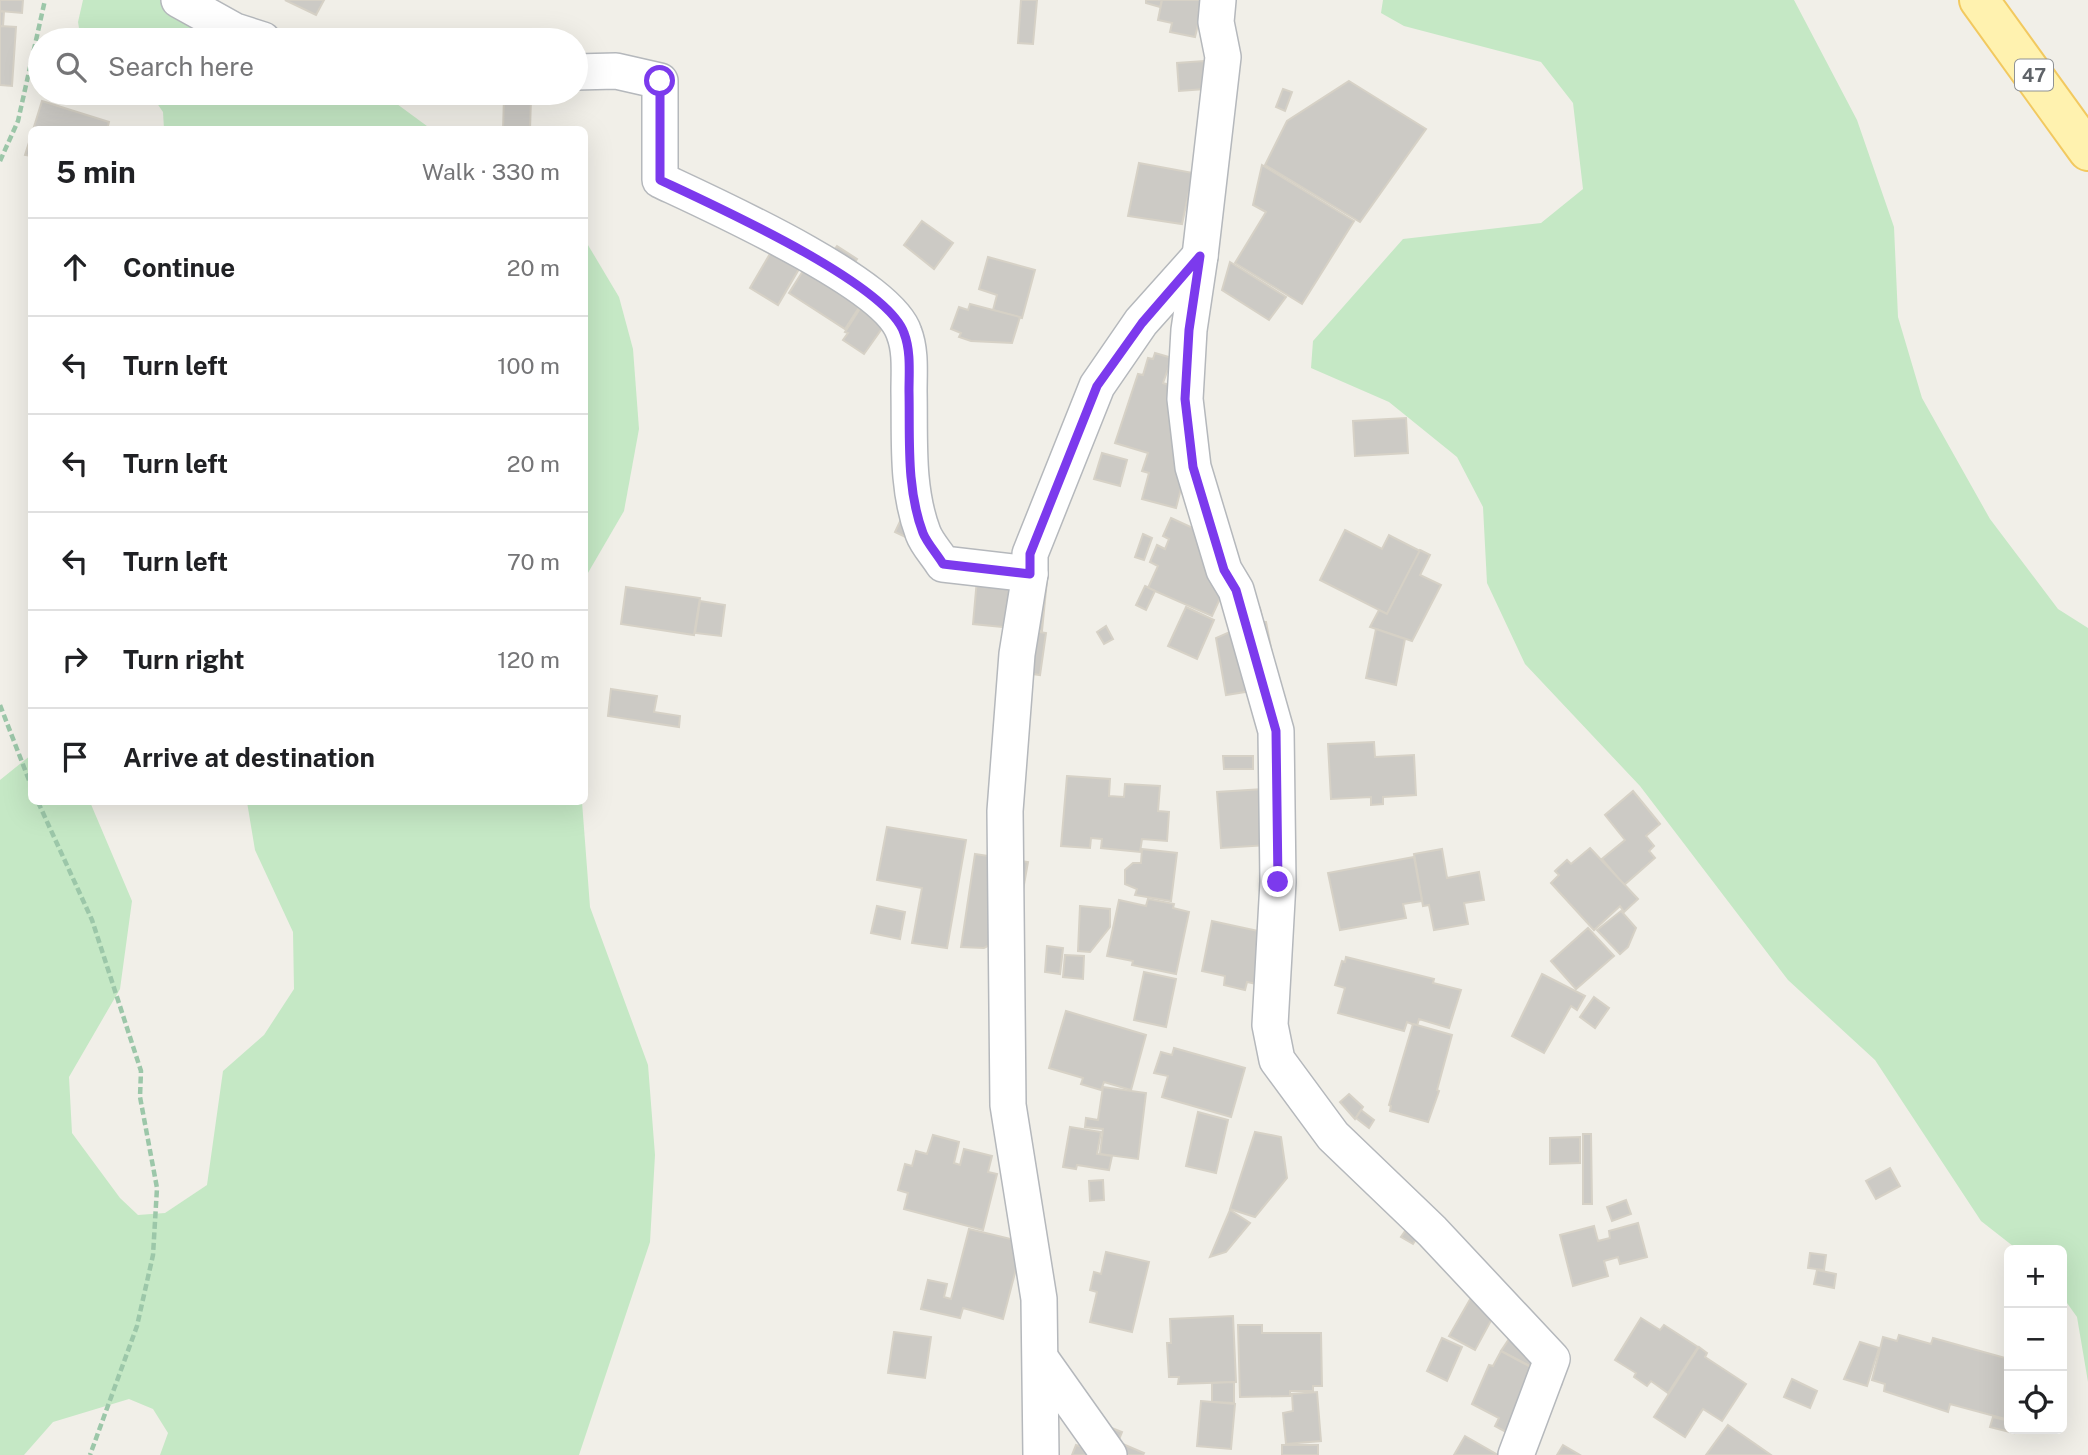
<!DOCTYPE html>
<meta charset="utf-8">
<style>
body{margin:0;font-family:"Public Sans",sans-serif;background:#f2f2f2;color:#202124}
.controls{position:absolute;right:21px;bottom:21px;display:grid;overflow:hidden;border-radius:10px;box-shadow:0 7px 28px #0002}
.controls button{width:63px;height:63px;display:grid;place-items:center;padding:0;border:0;border-bottom:2px solid #e0e0e0;background:#fff;color:#202124;font:35px sans-serif}
.stop{position:absolute;width:21px;height:21px;margin:-16px;border:5px solid #7c3aed;border-radius:50%;background:#fff}
.stop.end{background:#7c3aed;border-color:#fff;box-shadow:0 2px 7px #0008}
.list{margin:0;padding:0;list-style:none}
h2{display:flex;justify-content:space-between;align-items:center;height:91px;margin:0;padding:0 28px;font-size:30px}
h2 small{font-size:23px;font-weight:400;color:#757577}
.list li{display:grid;grid-template-columns:46px 1fr auto;gap:21px;align-items:center;box-sizing:border-box;height:98px;padding:0 28px;border-top:2px solid #e0e0e0}
.list b{display:block;font-size:26px;white-space:nowrap}
.list em{font-size:23px;font-style:normal;color:#757577}
.icon{flex:none;width:38px;height:38px;fill:none;stroke:currentColor;stroke-width:2;stroke-linecap:round;stroke-linejoin:round}
.map{position:relative;flex:none;width:2088px;height:1455px;overflow:hidden}
.search{position:absolute;background:#fff;box-shadow:0 7px 28px #0002;left:28px;top:28px;width:560px;height:77px;display:flex;align-items:center;gap:18px;box-sizing:border-box;padding:0 24px;border-radius:38px;color:#757577;font-size:26px}
.panel{position:absolute;background:#fff;box-shadow:0 7px 28px #0002;left:28px;top:126px;width:560px;height:679px;border-radius:10px}
.map>svg:first-child{display:block}
.green{fill:#c5e8c5}
.building{fill:#cccac5;stroke:#d6d1c6;stroke-width:2}
.lines{fill:none;stroke-linecap:round;stroke-linejoin:round}
.minor-casing{stroke:#b5b8bc;stroke-width:38}
.major-casing{stroke:#f2c960;stroke-width:42}
.path{stroke:#9cc7a9;stroke-width:4.5;stroke-dasharray:7 3.5;stroke-linecap:butt}
.minor{stroke:#fff;stroke-width:35}
.major{stroke:#fff2af;stroke-width:38}
.route{stroke:#7c3aed;stroke-width:9}
.labels{text-anchor:middle;stroke-width:5;stroke-linejoin:round;paint-order:stroke}
.shield{fill:#fff;stroke:#8f9295;stroke-width:2}
.shield-label{font-size:19px;font-weight:bold;fill:#5f6368}
</style>
<div class="map">
<svg width="2088" height="1455" viewBox="0 0 2088 1455">
<rect width="100%" height="100%" fill="#f1efe8"/>
<!-- green -->
<g class="green">
<path d="M83 0H203L287 40H81L78 22Z"/>
<path d="M1383 0H1794L1857 120 1894 227 1898 317 1922 398 1990 519 2058 609 2088 628V1382L2077 1317 2062 1296V1250H2018L1981 1221 1875 1060 1788 980 1640 786 1525 664 1487 583 1483 507 1457 457 1389 402 1311 368 1313 341 1403 239 1541 223 1583 189 1573 103 1541 62 1404 26 1381 13Z"/>
<path d="M150 93H382L431 129H164L163 112Z"/>
<path d="M585 240 619 297 633 349 639 429 624 511 585 578Z"/>
<path d="M31 755 32 802H90L132 901 120 989 69 1077 72 1133 120 1198 138 1215 165 1213 207 1185 223 1071 264 1035 294 989 293 932 255 850 247 802H582L590 907 648 1065 655 1155 650 1242 579 1455H160L168 1433 153 1409 129 1399 53 1422 24 1455H0V780Z"/>
</g>
<!-- building -->
<g class="building">
<path d="M0 0H23L22 13 0 11Z"/>
<path d="M285 0H324L316 15Z"/>
<path d="M1021 0H1037L1033 44 1018 43Z"/>
<path d="M1146 0H1162L1160 7 1146 3Z"/>
<path d="M1162 0H1204L1195 37 1170 32 1172 23 1158 20Z"/>
<path d="M0 11 4 12 3 26H0Z"/>
<path d="M0 26 16 27 12 86 0 85Z"/>
<path d="M1204 61 1205 89 1179 91 1177 63Z"/>
<path d="M1349 81 1426 129 1360 222 1265 165 1287 121Z"/>
<path d="M1283 89 1292 92 1285 111 1276 107Z"/>
<path d="M504 97 531 98 530 130H503Z"/>
<path d="M42 101 109 122 107 130H33Z"/>
<path d="M31 136H32V156L25 155Z"/>
<path d="M1139 163 1193 173 1182 224 1128 216Z"/>
<path d="M1262 165 1354 221 1302 304 1235 263 1266 212 1253 205Z"/>
<path d="M922 221 953 243 934 269 904 245Z"/>
<path d="M785 228 813 245 778 305 750 288Z"/>
<path d="M837 246 857 259 852 266 873 286 845 329 789 293 817 249 832 253Z"/>
<path d="M988 257 1035 270 1022 318 993 310 997 295 979 289Z"/>
<path d="M1230 262 1286 297 1269 320 1222 290Z"/>
<path d="M870 293 888 320 864 354 843 340 848 333 845 332Z"/>
<path d="M970 304 1020 317 1012 343 971 341 959 337 961 333 951 329 959 307 968 310Z"/>
<path d="M1155 353 1172 358 1163 383 1182 389 1183 481 1176 508 1142 499 1149 473 1142 471 1148 453 1115 443 1138 374 1143 375 1148 358 1153 359Z"/>
<path d="M1406 418 1408 453 1355 456 1353 421Z"/>
<path d="M1102 453 1127 460 1120 486 1094 479Z"/>
<path d="M903 515 912 540 895 532Z"/>
<path d="M1171 518 1206 534 1233 570 1212 616 1148 588 1158 566 1150 562 1157 545 1165 549 1169 539 1163 536Z"/>
<path d="M1345 530 1382 549 1389 535 1420 551 1387 614 1320 580Z"/>
<path d="M1143 534 1152 538 1144 560 1135 557Z"/>
<path d="M1420 550 1430 555 1420 575 1441 585 1412 641 1370 627 1379 610 1387 614Z"/>
<path d="M1006 566 1048 570 1042 631 973 624 978 568Z"/>
<path d="M1145 586 1155 591 1146 610 1136 605Z"/>
<path d="M626 587 700 598 694 635 621 624Z"/>
<path d="M700 601 725 605 721 636 695 633Z"/>
<path d="M1186 607 1214 620 1197 659 1168 646Z"/>
<path d="M1260 608 1263 622H1266L1276 674V687L1226 695 1216 638 1230 632 1226 615Z"/>
<path d="M1106 626 1113 639 1104 644 1097 632Z"/>
<path d="M1014 628 1046 633 1040 675 1019 672Z"/>
<path d="M1376 629 1405 639 1396 685 1366 678Z"/>
<path d="M611 689 657 696 654 712 680 716 679 727 608 716Z"/>
<path d="M1374 742 1375 757 1414 755 1416 795 1383 797V804L1371 805V797L1331 799 1328 744Z"/>
<path d="M1223 756H1253V769H1224Z"/>
<path d="M1067 776 1110 779 1109 796 1124 797 1125 784 1160 786 1158 811 1169 812 1167 841 1142 839 1140 852 1101 848 1102 839 1091 838 1090 848 1061 846Z"/>
<path d="M1282 788 1285 844 1221 848 1217 792Z"/>
<path d="M1633 791 1660 824 1646 836 1654 846 1649 851 1655 858 1624 885 1602 859 1625 840 1605 815Z"/>
<path d="M887 827 966 840 947 948 912 943 922 888 877 880Z"/>
<path d="M1590 848 1638 899 1624 912 1620 906 1594 930 1551 883 1559 875 1555 871 1567 860 1571 864Z"/>
<path d="M1142 849 1177 853 1171 901 1135 895 1137 889 1125 884V870L1133 863H1141Z"/>
<path d="M1442 849 1447 878 1479 872 1484 900 1464 903 1468 924 1434 930 1429 905 1423 906 1414 854Z"/>
<path d="M975 854 1028 862 1018 918 1001 939 984 948 961 947Z"/>
<path d="M1414 857 1422 901 1403 904 1406 918 1340 930 1328 873Z"/>
<path d="M1148 899 1174 904 1173 908 1189 912 1176 974 1132 965 1133 961 1107 956 1119 900 1146 906Z"/>
<path d="M877 906 905 912 900 939 871 933Z"/>
<path d="M1080 906 1110 909V927L1090 952 1078 951Z"/>
<path d="M1621 911 1636 928 1628 947 1620 954 1597 930Z"/>
<path d="M1212 921 1277 935 1281 989 1247 982 1245 990 1224 985 1225 976 1202 971Z"/>
<path d="M1588 928 1614 956 1576 989 1551 961Z"/>
<path d="M1047 946 1063 948 1060 974 1045 972Z"/>
<path d="M1065 955 1084 956 1083 979 1063 977Z"/>
<path d="M1346 957 1434 979 1433 983 1461 990 1449 1028 1419 1019 1417 1026 1407 1022 1404 1031 1338 1013 1345 988 1335 985 1342 961 1345 962Z"/>
<path d="M1144 972 1176 979 1166 1027 1134 1020Z"/>
<path d="M1542 974 1585 996 1577 1010 1571 1006 1544 1053 1512 1036Z"/>
<path d="M1594 997 1609 1008 1595 1028 1580 1017Z"/>
<path d="M1066 1011 1146 1035 1131 1090 1104 1082 1101 1090 1081 1084 1083 1078 1049 1068Z"/>
<path d="M1413 1024 1452 1035 1437 1090 1439 1091 1428 1122 1390 1111 1391 1106 1389 1105Z"/>
<path d="M1174 1048 1245 1068 1231 1117 1162 1097 1168 1076 1154 1073 1161 1052 1172 1055Z"/>
<path d="M1103 1087 1146 1093 1138 1159 1100 1154 1103 1129 1085 1127 1086 1118 1098 1120Z"/>
<path d="M1349 1094 1363 1107 1355 1119 1340 1102Z"/>
<path d="M1361 1110 1374 1120 1369 1128 1356 1118Z"/>
<path d="M1198 1112 1228 1120 1216 1173 1186 1166Z"/>
<path d="M1070 1127 1101 1132 1097 1154 1112 1156 1109 1170 1077 1165 1076 1169 1063 1167Z"/>
<path d="M1255 1132 1281 1137 1287 1178 1255 1217 1230 1209Z"/>
<path d="M1583 1134H1591L1592 1204H1583Z"/>
<path d="M933 1135 959 1142 954 1163 960 1165 964 1149 992 1156 988 1172 997 1174 983 1230 904 1209 908 1193 898 1190 905 1164 912 1166 916 1151 927 1154Z"/>
<path d="M1580 1137V1163L1550 1164V1138Z"/>
<path d="M1890 1168 1900 1186 1876 1199 1866 1181Z"/>
<path d="M1103 1180 1104 1200 1090 1201 1089 1181Z"/>
<path d="M1626 1200 1631 1214 1612 1221 1607 1207Z"/>
<path d="M1230 1210 1250 1223 1226 1252 1210 1257Z"/>
<path d="M1412 1221 1423 1228 1413 1244 1401 1237Z"/>
<path d="M1638 1223 1647 1257 1620 1264 1618 1257 1604 1261 1608 1276 1573 1286 1560 1235 1594 1226 1598 1241 1610 1238 1609 1231Z"/>
<path d="M969 1229 1023 1242 1003 1319 963 1308 960 1318 921 1309 928 1280 947 1284 944 1297 951 1299Z"/>
<path d="M1106 1252 1149 1262 1132 1332 1090 1322 1097 1292 1090 1290 1094 1272 1101 1274Z"/>
<path d="M1810 1253 1826 1255 1824 1270 1808 1268Z"/>
<path d="M1817 1270 1836 1274 1834 1288 1814 1284Z"/>
<path d="M1472 1296 1495 1313 1475 1350 1449 1336Z"/>
<path d="M1233 1316 1236 1382 1178 1384 1179 1377H1169L1167 1343H1171L1170 1319Z"/>
<path d="M1641 1318 1660 1330 1664 1325 1698 1347 1668 1393 1651 1381 1647 1386 1634 1377 1636 1373 1615 1360Z"/>
<path d="M1238 1325H1262V1333H1321L1322 1386H1313V1391H1290V1396L1240 1397Z"/>
<path d="M1515 1330 1553 1378 1501 1351Z"/>
<path d="M894 1332 931 1337 925 1378 888 1373Z"/>
<path d="M1899 1335 1931 1344 1933 1338 2009 1359V1420L1950 1404 1948 1412 1884 1391 1885 1384 1872 1380 1880 1349 1883 1337 1897 1341Z"/>
<path d="M1442 1338 1462 1347 1447 1381 1427 1371Z"/>
<path d="M1860 1342 1879 1348 1867 1386 1844 1379Z"/>
<path d="M1699 1347 1707 1353 1705 1357 1746 1384 1722 1421 1703 1409 1685 1437 1654 1417Z"/>
<path d="M1501 1351 1562 1384 1535 1434 1519 1439 1495 1426 1499 1418 1472 1404 1489 1365 1493 1366Z"/>
<path d="M1792 1379 1817 1391 1810 1408 1784 1397Z"/>
<path d="M1234 1382V1403L1212 1402V1383Z"/>
<path d="M1317 1392 1321 1441 1286 1444 1283 1413 1293 1411 1292 1394Z"/>
<path d="M1201 1401 1235 1404 1231 1449 1197 1446Z"/>
<path d="M1993 1417 2009 1421V1429H2016L2014 1433 1990 1427Z"/>
<path d="M1099 1423 1122 1432 1118 1442 1144 1453 1143 1455H1072L1076 1445 1083 1447Z"/>
<path d="M1728 1425 1771 1455H1706Z"/>
<path d="M1465 1436 1498 1455H1454Z"/>
<rect x="1282" y="1445" width="36" height="10"/>
<path d="M1563 1445 1580 1455H1557Z"/>
</g>
<g class="lines">
<!-- minor casing -->
<g class="minor-casing">
<g id="minor">
<path d="M179 0 235 31 263 40"/>
<path d="M1218 0 1216 22 1223 57 1200 256 1189 330 1185 399 1193 467 1224 570 1236 590 1276 731 1278 882 1270 1025 1277 1060 1333 1136 1432 1231 1552 1359 1516 1455"/>
<path d="M576 72 616 71 660 81V180C711 204 888 283 904 333 911 351 909 372 909 391 910 438 906 488 923 533 927 544 937 554 943 564L1030 574"/>
<path d="M1041 1359 1109 1455"/>
<path d="M1041 1455 1039 1299 1008 1105 1005 811 1017 654 1030 574V554L1097 386 1141 322 1200 256"/>
</g>
</g>
<!-- major casing -->
<g class="major-casing">
<path id="major" d="M1979 0 2088 151"/>
</g>
<!-- path -->
<g class="path">
<path d="M0 161 18 121 45 0"/>
<path d="M0 705 32 788"/>
<path d="M38 802 92 920 141 1071 140 1097 157 1188 153 1255 137 1326 90 1455"/>
</g>
<!-- minor -->
<use href="#minor" class="minor"/>
<!-- major -->
<use href="#major" class="major"/>
</g>
<g class="lines">
<!-- route -->
<path class="route" d="M660 81V180C711 204 887 283 904 333 911 351 909 372 909 391 910 438 906 488 923 533 927 543 937 554 943 564L1030 574V554L1097 386 1142 323 1200 256 1189 330 1185 399 1193 467 1224 570 1236 590 1276 731 1278 882"/>
</g>
<g class="labels">
<!-- shield labels -->
<rect class="shield" x="2015" y="59.5" width="38" height="31" rx="5"/>
<g class="shield-label">
<text x="2034" y="82">47</text>
</g>
</g>
</svg>
<div class="controls">
<button>+</button>
<button>−</button>
<button><svg class="icon" aria-label="locate" viewBox="0 0 24 24"><circle cx="12" cy="12" r="6"/><path d="M12 2v4M12 18v4M2 12h4M18 12h4"/></svg></button>
</div>
<div class="stop" style="left:660px;top:81px"></div>
<div class="stop end" style="left:1278px;top:882px"></div>
<div class="search"><svg class="icon" aria-label="search" viewBox="0 0 24 24"><circle cx="10" cy="10" r="6"/><path d="M15 15l6 6"/></svg>Search here</div>
<section class="panel">
<h2>5 min<small>Walk · 330 m</small></h2>
<ul class="list">
<li><svg class="icon" aria-label="ahead" viewBox="0 0 24 24"><path d="M12 20V5M6 11l6-6 6 6"/></svg><div><b>Continue</b></div><em>20 m</em></li>
<li><svg class="icon" aria-label="left" viewBox="0 0 24 24"><path d="M17 20v-9H6M10 6l-5 5 5 5"/></svg><div><b>Turn left</b></div><em>100 m</em></li>
<li><svg class="icon" aria-label="left" viewBox="0 0 24 24"><path d="M17 20v-9H6M10 6l-5 5 5 5"/></svg><div><b>Turn left</b></div><em>20 m</em></li>
<li><svg class="icon" aria-label="left" viewBox="0 0 24 24"><path d="M17 20v-9H6M10 6l-5 5 5 5"/></svg><div><b>Turn left</b></div><em>70 m</em></li>
<li><svg class="icon" aria-label="right" viewBox="0 0 24 24"><path d="M7 20v-9h11M14 6l5 5-5 5"/></svg><div><b>Turn right</b></div><em>120 m</em></li>
<li><svg class="icon" aria-label="arrive" viewBox="0 0 24 24"><path d="M6 21V4h12l-3 4 3 4H6"/></svg><div><b>Arrive at destination</b></div></li>
</ul>
</section>
</div>
